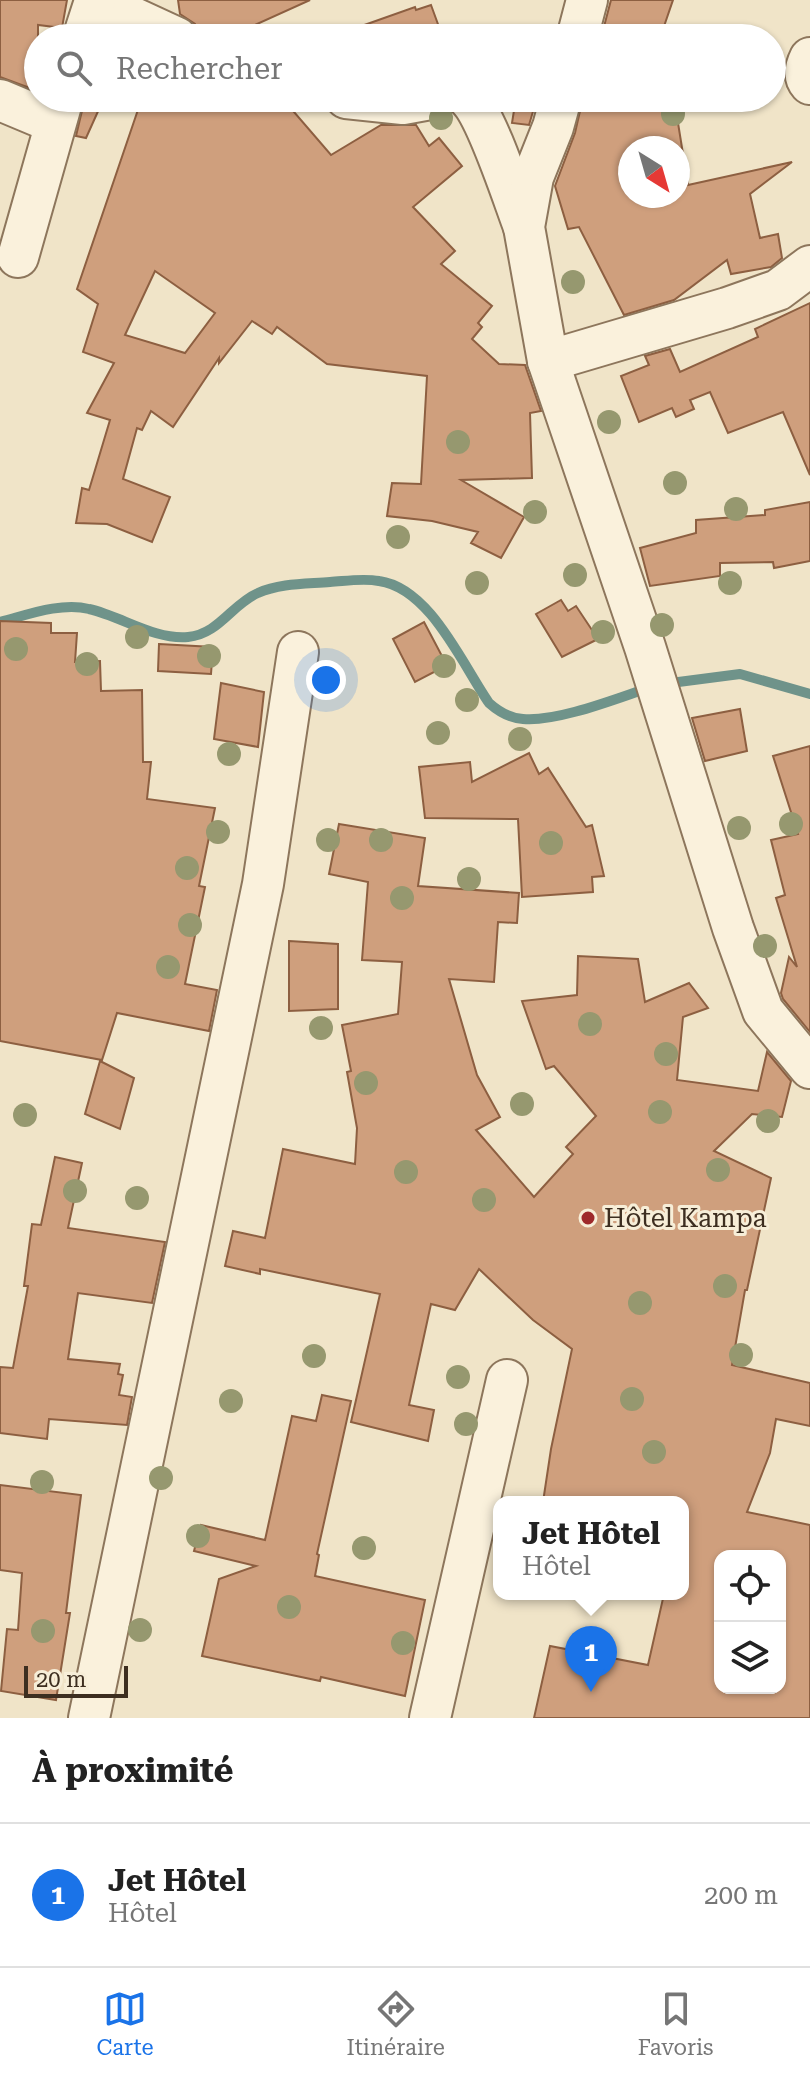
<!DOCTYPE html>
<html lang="fr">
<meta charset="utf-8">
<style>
body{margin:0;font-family:"Roboto Serif",serif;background:#f2f2f2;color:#222}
.controls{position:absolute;right:24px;bottom:24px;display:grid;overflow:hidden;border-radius:16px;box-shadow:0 2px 6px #0004}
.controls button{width:72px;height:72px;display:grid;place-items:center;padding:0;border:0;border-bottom:2px solid #e0e0e0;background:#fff;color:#222;font:40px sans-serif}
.compass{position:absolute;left:618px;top:136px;width:72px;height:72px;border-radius:50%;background:#fff;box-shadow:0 2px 6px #0004;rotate:143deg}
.scale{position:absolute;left:24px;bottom:20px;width:104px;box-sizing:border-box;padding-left:8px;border:4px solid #3d2e20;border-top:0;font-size:22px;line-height:28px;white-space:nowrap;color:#3d2e20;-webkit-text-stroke:6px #f7eed8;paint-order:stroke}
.you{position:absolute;left:326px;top:680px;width:28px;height:28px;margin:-20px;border:6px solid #fff;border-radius:50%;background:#1a73e8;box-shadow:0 0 0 12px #1a73e833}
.badge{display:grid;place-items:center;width:52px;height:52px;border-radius:50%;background:#1a73e8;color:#fff;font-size:26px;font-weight:700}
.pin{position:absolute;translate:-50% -66px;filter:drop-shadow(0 2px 4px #0008)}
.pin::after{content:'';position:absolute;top:42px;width:28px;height:24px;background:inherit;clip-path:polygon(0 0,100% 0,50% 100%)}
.popup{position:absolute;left:493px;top:1496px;width:196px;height:104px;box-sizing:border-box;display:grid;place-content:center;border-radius:16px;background:#fff;filter:drop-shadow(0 2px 6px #0005);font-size:26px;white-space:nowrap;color:#767676}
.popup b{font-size:30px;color:#222}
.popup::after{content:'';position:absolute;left:50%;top:100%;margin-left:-16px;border:16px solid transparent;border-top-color:#fff}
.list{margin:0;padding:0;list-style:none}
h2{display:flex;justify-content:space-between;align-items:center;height:104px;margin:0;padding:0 32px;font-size:34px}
h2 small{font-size:26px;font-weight:400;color:#767676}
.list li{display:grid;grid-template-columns:52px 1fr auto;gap:24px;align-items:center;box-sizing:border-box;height:144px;padding:0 32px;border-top:2px solid #e0e0e0}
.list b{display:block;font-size:30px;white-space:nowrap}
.list p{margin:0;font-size:26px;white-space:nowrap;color:#767676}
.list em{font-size:26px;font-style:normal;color:#767676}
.icon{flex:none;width:44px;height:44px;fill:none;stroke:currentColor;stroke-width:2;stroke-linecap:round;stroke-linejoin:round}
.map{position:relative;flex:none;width:810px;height:1718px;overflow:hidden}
.search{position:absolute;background:#fff;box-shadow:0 2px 6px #0004;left:24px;right:24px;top:24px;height:88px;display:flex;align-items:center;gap:20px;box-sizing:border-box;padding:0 28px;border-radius:44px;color:#767676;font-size:30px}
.sheet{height:248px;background:#fff}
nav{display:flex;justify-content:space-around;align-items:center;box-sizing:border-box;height:112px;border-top:2px solid #e0e0e0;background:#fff;font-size:22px;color:#767676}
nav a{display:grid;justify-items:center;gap:4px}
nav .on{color:#1a73e8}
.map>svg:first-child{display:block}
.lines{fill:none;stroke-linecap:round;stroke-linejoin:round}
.stream{stroke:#6f938a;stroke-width:10}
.building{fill:#cf9f7d;stroke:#8d5f41;stroke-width:2;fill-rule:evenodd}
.minor-casing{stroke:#8d765c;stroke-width:44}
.minor{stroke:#faf1dc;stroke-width:40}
.tree{fill:#96986f}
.poi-dot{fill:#9e2a2b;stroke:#f7eed8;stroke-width:3}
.labels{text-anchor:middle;stroke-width:6;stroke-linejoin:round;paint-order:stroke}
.poi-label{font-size:26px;fill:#3d2e20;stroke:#f7eed8;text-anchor:start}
</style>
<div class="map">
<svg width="810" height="1718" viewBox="0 0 810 1718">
<rect width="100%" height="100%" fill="#f0e4c8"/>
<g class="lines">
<!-- stream -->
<g class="stream">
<path d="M0 622C27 615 61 602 89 609 121 616 154 640 188 637 219 634 232 604 258 593 280 583 307 584 330 582 346 581 363 578 379 581 430 588 462 664 489 703 499 712 509 718 523 719 557 722 615 699 648 688"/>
<path d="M663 684 740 674 810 694"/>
</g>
</g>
<!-- building -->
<g class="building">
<path d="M0 0H67L62 28 38 25V91L0 77Z"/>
<path d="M178 0H310L244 30 248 38H200L195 24 180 14Z"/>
<path d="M611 0H673L660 38H601Z"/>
<path d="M431 5 443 38H340L339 34 415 7 416 10Z"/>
<path d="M85 98H104L86 138 76 136Z"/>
<path d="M142 98H282L331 155 381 125H416L429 146 439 138 462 166 413 207 455 251 441 264 492 306 478 323 482 327 472 339 499 364 525 365 541 411 530 413 532 478 461 480 524 517 501 558 471 543 478 532 432 521 387 516 392 483 421 484 427 376 327 364 277 327 272 334 252 321 219 363V358L173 427 151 411 142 430 137 428 123 479 170 497 152 542 107 524 76 523 82 488 89 490 110 420 87 413 114 363 83 352 98 304 77 289ZM155 271 215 313 185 353 125 335Z"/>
<path d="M516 98H537L529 125 512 123Z"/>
<path d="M583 98H674L688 185 792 162 750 194 760 238 778 234 782 258 771 267 731 274 727 260 674 300 624 315 579 227 568 229 555 186 575 133ZM630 148H678V196H630Z"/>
<path d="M810 303V475L783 412 728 433 710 392 690 400 694 409 676 417 672 408 639 422 621 376 649 365 645 356 670 349 680 372 758 337 755 329Z"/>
<path d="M810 502V561L774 568 773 562 720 563V576L650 586 640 548 696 533V520L765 515V510Z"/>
<path d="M561 600 568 611 576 606 598 639 562 657 536 614Z"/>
<path d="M0 621 51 623V633H77L75 662 100 661 101 691 142 690 143 762H151L147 799 215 808 199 886 205 887 185 984 217 990 209 1031 117 1013 102 1060 0 1041Z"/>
<path d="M424 622 443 658 436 671 415 682 393 639Z"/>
<path d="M159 644 213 647 211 674 158 671Z"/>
<path d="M221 683 264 692 258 747 214 739Z"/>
<path d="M740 709 747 751 705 761 692 718Z"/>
<path d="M810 746V1032L783 999 781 993 789 957 797 967 776 898 785 895 771 840 798 834 773 756Z"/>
<path d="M529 753 539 774 548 768 586 827 592 825 604 876 592 877 593 892 522 897 518 819 425 818 419 767 470 762 472 782Z"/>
<path d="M339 824 425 838 418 886 519 893 517 923 498 922 494 982 449 979 477 1075 500 1117 476 1130 534 1197 573 1154 566 1147 596 1116 554 1066 546 1069 522 1001 577 995 578 956 638 959 645 1002 689 983 708 1008 683 1017 677 1080 758 1091 767 1052 791 1081 782 1117 752 1114 714 1151 771 1178 747 1290H745L732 1365 810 1383V1426L776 1419 770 1453 747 1512 810 1525V1718H534L550 1646 648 1665 664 1594H683V1502H543L551 1449 572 1349 533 1320 479 1269 455 1310 431 1304 409 1405 434 1410 428 1441 351 1422 380 1294 260 1269V1274L225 1266 233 1231 265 1238 283 1149 355 1164 357 1128 347 1072 351 1071 342 1025 398 1014 402 962 362 960 368 882 329 874ZM720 1556H780V1688H720Z"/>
<path d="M289 941 338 944V1009L289 1011Z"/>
<path d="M100 1061 134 1078 120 1129 85 1114Z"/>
<path d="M55 1157 82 1163 68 1228 165 1242 152 1303 78 1293 68 1359 120 1364 118 1374 123 1375 119 1395 132 1397 127 1425 49 1419 47 1439 0 1433V1367L13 1368 28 1286H24L32 1224 41 1225Z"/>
<path d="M322 1395 351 1401 317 1554 319 1555 315 1576 425 1600 405 1696 321 1677 320 1681 202 1656 219 1579 256 1566 194 1551 201 1525 265 1540 292 1416 316 1421Z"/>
<path d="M0 1485 81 1495 66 1613H70L56 1700 1 1691 7 1629 18 1630 22 1573 0 1570Z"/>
</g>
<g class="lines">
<!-- minor casing -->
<g class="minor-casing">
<g id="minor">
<path d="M95 0 177 38"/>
<path d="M83 38 95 1"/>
<path d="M577 38 587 0"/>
<path d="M810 58C806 66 803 76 810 84"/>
<path d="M346 98 403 104 436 98"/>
<path d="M468 98C487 116 513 198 524 227"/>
<path d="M561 98 553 127 533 177 524 227 548 361 645 647 733 928 763 1011 810 1068"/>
<path d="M0 100 55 123"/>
<path d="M18 257 63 98"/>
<path d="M548 361 727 308 778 290 810 266"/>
<path d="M89 1718 263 884 298 652"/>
<path d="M430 1718 507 1380"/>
</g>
</g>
<!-- minor -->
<use href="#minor" class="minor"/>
</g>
<!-- trees -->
<g class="tree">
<circle cx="673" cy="114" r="12"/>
<circle cx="441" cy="118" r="12"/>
<circle cx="573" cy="282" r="12"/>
<circle cx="609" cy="422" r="12"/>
<circle cx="458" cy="442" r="12"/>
<circle cx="675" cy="483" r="12"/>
<circle cx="736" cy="509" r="12"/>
<circle cx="535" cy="512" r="12"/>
<circle cx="398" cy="537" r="12"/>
<circle cx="575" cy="575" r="12"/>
<circle cx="477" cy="583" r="12"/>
<circle cx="730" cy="583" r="12"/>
<circle cx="662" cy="625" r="12"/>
<circle cx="603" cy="632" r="12"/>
<circle cx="137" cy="637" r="12"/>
<circle cx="16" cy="649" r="12"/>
<circle cx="209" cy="656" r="12"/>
<circle cx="87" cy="664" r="12"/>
<circle cx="444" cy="666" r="12"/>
<circle cx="467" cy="700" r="12"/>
<circle cx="438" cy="733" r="12"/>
<circle cx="520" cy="739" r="12"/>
<circle cx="229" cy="754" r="12"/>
<circle cx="791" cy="824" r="12"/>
<circle cx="739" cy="828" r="12"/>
<circle cx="218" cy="832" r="12"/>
<circle cx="328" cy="840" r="12"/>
<circle cx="381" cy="840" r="12"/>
<circle cx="551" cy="843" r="12"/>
<circle cx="187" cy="868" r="12"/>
<circle cx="469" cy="879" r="12"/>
<circle cx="402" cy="898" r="12"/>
<circle cx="190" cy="925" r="12"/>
<circle cx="765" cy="946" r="12"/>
<circle cx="168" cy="967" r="12"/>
<circle cx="590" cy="1024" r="12"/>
<circle cx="321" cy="1028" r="12"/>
<circle cx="666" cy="1054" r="12"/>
<circle cx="366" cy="1083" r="12"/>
<circle cx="522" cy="1104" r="12"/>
<circle cx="660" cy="1112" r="12"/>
<circle cx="25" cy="1115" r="12"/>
<circle cx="768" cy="1121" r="12"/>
<circle cx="718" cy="1170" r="12"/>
<circle cx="406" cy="1172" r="12"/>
<circle cx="75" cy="1191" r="12"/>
<circle cx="137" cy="1198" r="12"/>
<circle cx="484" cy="1200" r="12"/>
<circle cx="725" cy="1286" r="12"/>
<circle cx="640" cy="1303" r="12"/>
<circle cx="741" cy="1355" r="12"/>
<circle cx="314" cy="1356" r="12"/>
<circle cx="458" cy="1377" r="12"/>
<circle cx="632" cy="1399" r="12"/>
<circle cx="231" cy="1401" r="12"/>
<circle cx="466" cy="1424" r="12"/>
<circle cx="654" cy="1452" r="12"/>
<circle cx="161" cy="1478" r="12"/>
<circle cx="42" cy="1482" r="12"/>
<circle cx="198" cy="1536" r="12"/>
<circle cx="364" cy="1548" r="12"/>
<circle cx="289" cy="1607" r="12"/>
<circle cx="140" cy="1630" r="12"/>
<circle cx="43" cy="1631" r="12"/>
<circle cx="403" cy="1643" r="12"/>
</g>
<!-- markers -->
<circle class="poi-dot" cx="588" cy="1218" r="8"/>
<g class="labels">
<!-- poi labels -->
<g class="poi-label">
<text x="604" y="1227">Hôtel Kampa</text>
</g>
</g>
</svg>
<div class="controls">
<button><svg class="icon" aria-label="locate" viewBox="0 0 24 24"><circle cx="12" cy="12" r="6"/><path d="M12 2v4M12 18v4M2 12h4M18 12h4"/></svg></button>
<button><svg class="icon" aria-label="layers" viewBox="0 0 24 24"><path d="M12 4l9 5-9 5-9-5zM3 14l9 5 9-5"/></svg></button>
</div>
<svg class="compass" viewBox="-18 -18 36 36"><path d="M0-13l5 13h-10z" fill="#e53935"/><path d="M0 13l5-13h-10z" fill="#767676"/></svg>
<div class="scale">20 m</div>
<div class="you"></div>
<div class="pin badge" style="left:591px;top:1692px">1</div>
<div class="popup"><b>Jet Hôtel</b>Hôtel</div>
<div class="search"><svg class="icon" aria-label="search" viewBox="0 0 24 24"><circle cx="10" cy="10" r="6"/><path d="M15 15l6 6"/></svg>Rechercher</div>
</div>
<section class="sheet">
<h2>À proximité<small></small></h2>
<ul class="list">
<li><span class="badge">1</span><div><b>Jet Hôtel</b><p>Hôtel</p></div><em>200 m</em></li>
</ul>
</section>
<nav>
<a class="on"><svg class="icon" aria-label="map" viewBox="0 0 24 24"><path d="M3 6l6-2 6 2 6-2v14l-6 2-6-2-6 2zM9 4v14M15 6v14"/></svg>Carte</a>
<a><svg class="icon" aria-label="directions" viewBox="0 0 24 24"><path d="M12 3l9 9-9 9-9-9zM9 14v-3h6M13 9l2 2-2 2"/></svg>Itinéraire</a>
<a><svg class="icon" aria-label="saved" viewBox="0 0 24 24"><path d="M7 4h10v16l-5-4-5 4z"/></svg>Favoris</a>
</nav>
